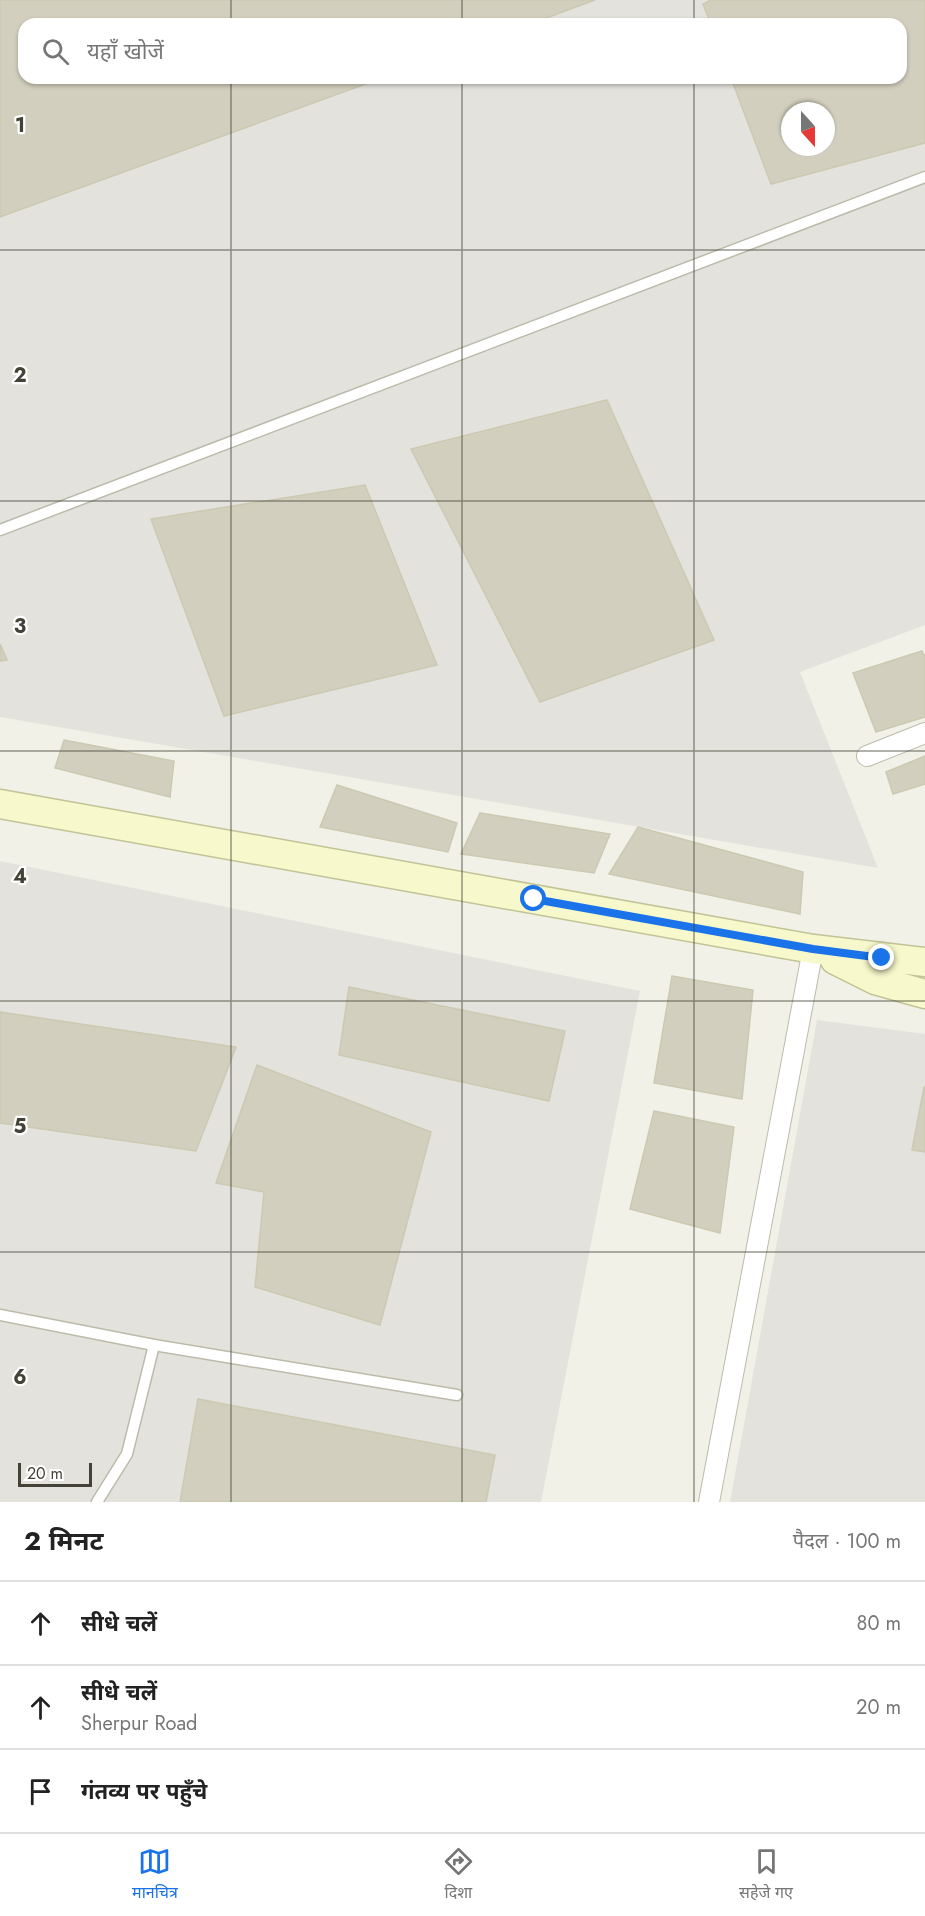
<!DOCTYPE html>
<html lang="hi">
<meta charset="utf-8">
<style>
body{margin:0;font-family:Jost,"Noto Sans Devanagari",sans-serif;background:#f2f2f2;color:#222}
.compass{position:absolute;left:781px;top:102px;width:54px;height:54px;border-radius:50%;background:#fff;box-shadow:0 2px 4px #0004;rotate:159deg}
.scale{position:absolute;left:18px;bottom:15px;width:74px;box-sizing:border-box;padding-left:6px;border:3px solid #444237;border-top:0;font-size:16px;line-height:21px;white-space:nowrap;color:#444237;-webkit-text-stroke:4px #fff;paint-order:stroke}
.stop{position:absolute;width:18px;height:18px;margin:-14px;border:4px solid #1a73e8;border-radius:50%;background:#fff}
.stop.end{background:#1a73e8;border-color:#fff;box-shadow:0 2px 6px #0008}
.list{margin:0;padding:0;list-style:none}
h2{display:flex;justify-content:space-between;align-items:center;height:78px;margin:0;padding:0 24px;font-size:26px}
h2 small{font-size:20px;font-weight:400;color:#767676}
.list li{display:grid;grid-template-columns:39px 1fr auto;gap:18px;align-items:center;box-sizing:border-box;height:84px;padding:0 24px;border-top:2px solid #e0e0e0}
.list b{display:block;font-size:22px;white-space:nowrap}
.list p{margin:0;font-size:20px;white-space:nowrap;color:#767676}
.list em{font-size:20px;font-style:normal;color:#767676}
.icon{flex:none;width:33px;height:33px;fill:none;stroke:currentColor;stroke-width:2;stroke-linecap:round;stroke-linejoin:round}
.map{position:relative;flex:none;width:925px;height:1502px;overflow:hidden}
.search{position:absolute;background:#fff;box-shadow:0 2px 4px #0004;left:18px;right:18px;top:18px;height:66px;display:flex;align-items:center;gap:15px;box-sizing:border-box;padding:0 21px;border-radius:18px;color:#767676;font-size:22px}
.sheet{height:330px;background:#fff}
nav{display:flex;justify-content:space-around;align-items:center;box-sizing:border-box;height:84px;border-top:2px solid #e0e0e0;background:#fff;font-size:16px;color:#767676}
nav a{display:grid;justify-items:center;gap:3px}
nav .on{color:#1a73e8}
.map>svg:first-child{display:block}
.industrial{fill:#e4e2dc;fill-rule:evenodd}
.building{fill:#d2cfbe;stroke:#ccc9b2;stroke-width:1.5;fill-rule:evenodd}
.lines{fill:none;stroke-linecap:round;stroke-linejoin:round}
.lane-casing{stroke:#bcbbab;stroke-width:13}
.street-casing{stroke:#bcbbab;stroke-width:22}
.secondary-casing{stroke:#c2c396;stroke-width:31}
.lane{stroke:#fff;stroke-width:10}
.street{stroke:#fff;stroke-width:20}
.secondary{stroke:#f7f8cb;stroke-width:28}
.route{stroke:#1a73e8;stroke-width:8}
.grid{fill:none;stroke:#444237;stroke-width:1.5;stroke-opacity:0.55}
.grid-label{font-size:20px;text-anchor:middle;font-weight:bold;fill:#444237;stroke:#fff;stroke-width:4.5;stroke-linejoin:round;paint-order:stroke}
</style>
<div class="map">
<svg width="925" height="1502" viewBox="0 0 925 1502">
<rect width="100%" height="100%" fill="#f1f1e7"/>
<!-- industrial -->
<g class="industrial">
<path d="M0 0H925V625L800 672 878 868 0 717ZM24 24H901V78H24ZM790 111H826V147H790Z"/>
<path d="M0 861 640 991 541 1502H0Z"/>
<path d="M817 1020 925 1034V1502H730Z"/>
</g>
<!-- building -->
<g class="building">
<path d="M0 0H595L530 24H24V78H382L0 217Z"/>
<path d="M711 0H925V143L771 184 731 78H901V24H711L703 4ZM790 111H826V147H790Z"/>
<path d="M607 400 714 640 540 702 411 449Z"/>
<path d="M365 485 437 665 224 716 151 519Z"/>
<path d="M0 644 7 660 0 661Z"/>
<path d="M922 651 925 657V717L876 732 853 673Z"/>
<path d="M64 740 174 761 170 797 55 768Z"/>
<path d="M925 756V784L893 794 886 772Z"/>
<path d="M337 785 457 823 448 852 320 827Z"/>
<path d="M480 813 610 834 594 873 461 854Z"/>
<path d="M638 827 803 872 800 914 609 874Z"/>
<path d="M672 976 753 990 742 1099 654 1083Z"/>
<path d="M349 987 565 1031 549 1101 339 1055Z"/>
<path d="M0 1012 236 1047 196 1151 0 1123Z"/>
<path d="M257 1065 431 1132 380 1325 255 1287 264 1192 216 1183Z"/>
<path d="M924 1087H925V1152L912 1150Z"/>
<path d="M654 1111 734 1127 720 1233 630 1209Z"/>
<path d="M198 1399 495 1455 486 1502H180Z"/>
</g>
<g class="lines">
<!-- lane casing -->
<g class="lane-casing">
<g id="lane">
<path d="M0 530 925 177"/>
<path d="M0 1315 154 1345 457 1395"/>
<path d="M97 1502 127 1454 154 1345"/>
</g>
</g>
<!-- street casing -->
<g class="street-casing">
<g id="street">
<path d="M867 756 925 733"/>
<path d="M709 1502 813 949"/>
</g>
</g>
<!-- secondary casing -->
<g class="secondary-casing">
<g id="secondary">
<path d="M0 804 813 949 925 962"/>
<path d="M835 960 875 980 925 994"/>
</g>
</g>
<!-- lane -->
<use href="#lane" class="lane"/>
<!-- street -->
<use href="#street" class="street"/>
<!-- secondary -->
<use href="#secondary" class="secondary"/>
</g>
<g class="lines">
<!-- route -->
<path class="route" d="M534 899 813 949 882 958"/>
</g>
<!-- grid -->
<path class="grid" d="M231 0V24M462 0V24M694 0V24M231 78V1502M462 78V1502M694 78V1502M0 250H925M0 501H925M0 751H925M0 1001H925M0 1252H925"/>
<g class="grid-label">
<text x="20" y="132">1</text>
<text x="20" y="382">2</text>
<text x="20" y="633">3</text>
<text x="20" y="883">4</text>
<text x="20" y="1133">5</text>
<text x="20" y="1384">6</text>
</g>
</svg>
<svg class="compass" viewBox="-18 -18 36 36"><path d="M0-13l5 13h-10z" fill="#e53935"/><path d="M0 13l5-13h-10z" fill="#767676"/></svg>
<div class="scale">20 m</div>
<div class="stop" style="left:534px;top:899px"></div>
<div class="stop end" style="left:882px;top:958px"></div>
<div class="search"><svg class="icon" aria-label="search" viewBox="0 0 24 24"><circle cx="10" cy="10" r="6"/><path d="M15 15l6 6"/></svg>यहाँ खोजें</div>
</div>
<section class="sheet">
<h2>2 मिनट<small>पैदल · 100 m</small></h2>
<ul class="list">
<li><svg class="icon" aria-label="ahead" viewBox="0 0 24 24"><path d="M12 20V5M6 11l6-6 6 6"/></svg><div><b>सीधे चलें</b></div><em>80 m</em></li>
<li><svg class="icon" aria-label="ahead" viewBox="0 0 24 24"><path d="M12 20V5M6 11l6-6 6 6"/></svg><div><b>सीधे चलें</b><p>Sherpur Road</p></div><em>20 m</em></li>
<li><svg class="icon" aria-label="arrive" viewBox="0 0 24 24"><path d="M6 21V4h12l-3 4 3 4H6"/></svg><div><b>गंतव्य पर पहुँचे</b></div></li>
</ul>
</section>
<nav>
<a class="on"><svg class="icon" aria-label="map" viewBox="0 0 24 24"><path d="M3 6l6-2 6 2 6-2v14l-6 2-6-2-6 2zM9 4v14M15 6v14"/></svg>मानचित्र</a>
<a><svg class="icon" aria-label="directions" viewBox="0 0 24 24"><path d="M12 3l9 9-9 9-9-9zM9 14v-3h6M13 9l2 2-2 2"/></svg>दिशा</a>
<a><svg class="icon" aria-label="saved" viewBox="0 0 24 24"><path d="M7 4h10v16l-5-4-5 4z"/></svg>सहेजे गए</a>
</nav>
